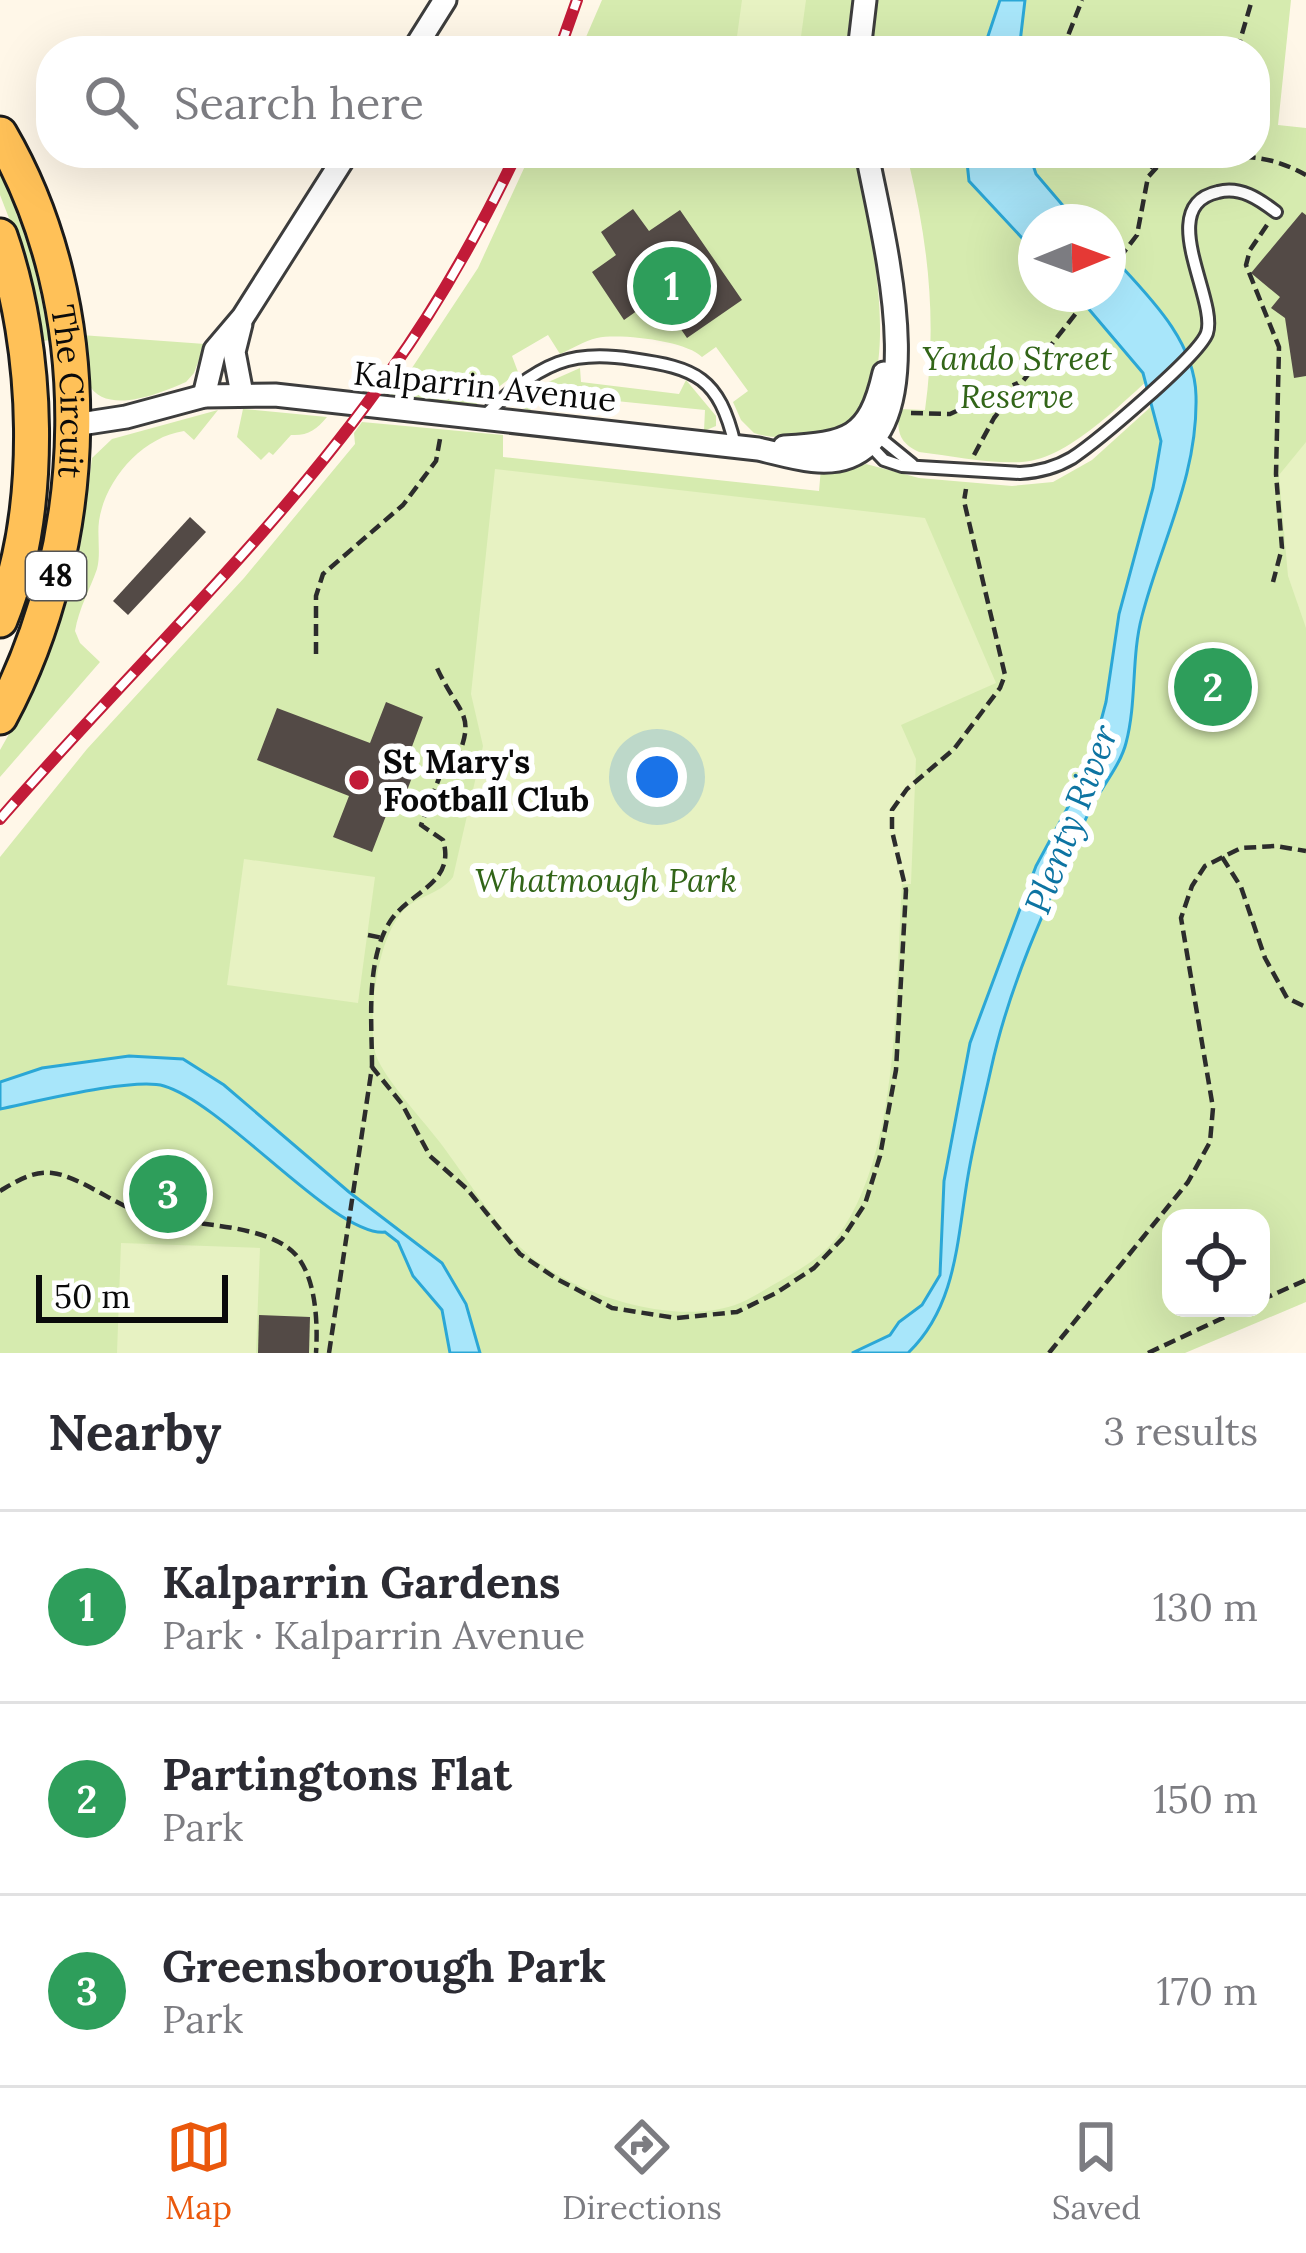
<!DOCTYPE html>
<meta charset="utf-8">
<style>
body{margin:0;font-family:Lora,serif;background:#f2f2f3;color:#2b2b33}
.controls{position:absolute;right:36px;bottom:36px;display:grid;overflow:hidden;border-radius:24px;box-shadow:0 12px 48px #0002}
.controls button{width:108px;height:108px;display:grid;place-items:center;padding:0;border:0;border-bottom:3px solid #e1e1e2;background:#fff;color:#2b2b33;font:60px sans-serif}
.compass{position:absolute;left:1018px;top:204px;width:108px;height:108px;border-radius:50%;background:#fff;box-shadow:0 12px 48px #0002;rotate:89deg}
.scale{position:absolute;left:36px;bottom:30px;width:192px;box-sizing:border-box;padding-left:12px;border:6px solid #0a0a0a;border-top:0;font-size:33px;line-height:42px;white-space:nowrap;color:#0a0a0a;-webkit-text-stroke:9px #fff;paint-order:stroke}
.you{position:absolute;left:657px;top:777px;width:42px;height:42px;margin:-30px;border:9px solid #fff;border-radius:50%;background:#1a73e8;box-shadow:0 0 0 18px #1a73e833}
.badge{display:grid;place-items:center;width:78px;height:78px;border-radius:50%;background:#ea580c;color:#fff;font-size:39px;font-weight:700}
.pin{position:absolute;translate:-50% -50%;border:6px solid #fff;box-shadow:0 3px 12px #0006}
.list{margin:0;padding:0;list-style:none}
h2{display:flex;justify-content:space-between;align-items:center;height:156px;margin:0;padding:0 48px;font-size:51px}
h2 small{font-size:39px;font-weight:400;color:#7c7c81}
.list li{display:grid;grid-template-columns:78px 1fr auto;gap:36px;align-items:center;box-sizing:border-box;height:192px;padding:0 48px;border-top:3px solid #e1e1e2}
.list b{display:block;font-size:45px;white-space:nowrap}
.list p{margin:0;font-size:39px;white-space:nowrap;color:#7c7c81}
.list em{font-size:39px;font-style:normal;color:#7c7c81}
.icon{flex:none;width:66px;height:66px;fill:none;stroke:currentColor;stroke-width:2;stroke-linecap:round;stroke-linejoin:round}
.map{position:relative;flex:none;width:1306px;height:1353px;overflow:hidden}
.search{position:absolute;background:#fff;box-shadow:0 12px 48px #0002;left:36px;right:36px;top:36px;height:132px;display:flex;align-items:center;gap:30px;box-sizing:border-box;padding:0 42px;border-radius:48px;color:#7c7c81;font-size:45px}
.sheet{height:732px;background:#fff}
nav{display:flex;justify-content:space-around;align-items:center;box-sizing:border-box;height:168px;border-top:3px solid #e1e1e2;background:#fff;font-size:33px;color:#7c7c81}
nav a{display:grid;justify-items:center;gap:6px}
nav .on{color:#ea580c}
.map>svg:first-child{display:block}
.green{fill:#d6ebaf;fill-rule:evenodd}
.pitch{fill:#e7f2c2}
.water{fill:#a8e6fa;stroke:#2ba7d6;stroke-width:3}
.building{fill:#534a46}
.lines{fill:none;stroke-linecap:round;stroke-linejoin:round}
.lane-casing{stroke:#3d3d3d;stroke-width:16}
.street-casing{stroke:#3d3d3d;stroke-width:27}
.primary-casing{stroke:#1b1b1b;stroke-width:39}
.path{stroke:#2c2c2c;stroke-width:4.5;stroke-dasharray:12 6;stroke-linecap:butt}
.lane{stroke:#fff;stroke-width:10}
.street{stroke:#fff;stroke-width:21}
.primary{stroke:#ffc158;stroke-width:33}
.rail-casing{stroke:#c21b38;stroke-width:12}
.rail{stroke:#fff;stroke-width:8;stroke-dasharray:22;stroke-linecap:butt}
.poi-dot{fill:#c21b38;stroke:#fff;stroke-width:4.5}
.labels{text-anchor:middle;stroke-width:12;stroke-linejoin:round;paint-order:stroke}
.shield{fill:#fff;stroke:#545454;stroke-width:3}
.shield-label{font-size:30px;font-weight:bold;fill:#0a0a0a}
.park-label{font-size:33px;font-style:italic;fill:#326518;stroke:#fff}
.street-label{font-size:33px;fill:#0a0a0a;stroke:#fff}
.poi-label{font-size:33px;font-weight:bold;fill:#0a0a0a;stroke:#fff;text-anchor:start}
.water-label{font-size:36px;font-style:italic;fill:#0d74a2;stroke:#fff}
</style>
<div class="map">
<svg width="1306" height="1353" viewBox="0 0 1306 1353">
<rect width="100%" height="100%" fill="#fff7e8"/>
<!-- green -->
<g class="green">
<path d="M602 0H852L846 51H580Z"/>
<path d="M877 0H1291L1278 125 1306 128V1302L1185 1353H0V857L87 749 244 578 355 444 354 433 362 422 503 435V457L819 491 821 468 846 469 866 464 919 478 1012 486 1053 482 1092 460 1176 384 1167 363C1130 394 1072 459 1022 462 989 464 952 456 919 452 898 442 897 431 899 409L925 410C937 324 929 247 909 164L883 168 878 153H1255V51H872ZM1036 222H1108V294H1036ZM1171 1218H1261V1308H1171Z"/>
<path d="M531 153H855C867 220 910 384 845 430 832 439 814 438 800 438 784 437 769 438 754 433L741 420 733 402 748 391 716 347 702 357C687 341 620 333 597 338 584 341 572 349 560 354L548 335 512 356 518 372 475 405 382 396 395 378 408 374 478 268Z"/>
<path d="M0 169 32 256 50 340 37 342 14 231 0 195Z"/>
<path d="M81 335 205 344 194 373 186 382C161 393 105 417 88 383 81 369 82 350 81 335Z"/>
<path d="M580 368 581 382 679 394 686 380 716 416V426L704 431 705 410 537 393 530 411 517 406 528 391Z"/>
<path d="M243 409 255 410 327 417C316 430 308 436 291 435L273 455 269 452 261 460 237 437Z"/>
<path d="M218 410 194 440 184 431C142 437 105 480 99 521 97 536 101 554 97 569 90 589 79 608 75 631L80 643 100 662 0 777V750L35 688 67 602 81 542 92 458 112 439Z"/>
</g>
<!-- pitch -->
<g class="pitch">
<path d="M742 0H806L799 51H735Z"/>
<path d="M1306 442V628L1288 576 1279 475Z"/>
<path d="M495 469 925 518 996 683 901 725 916 759 911 884H902C895 987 901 1153 837 1237 823 1256 801 1269 780 1281 767 1288 754 1297 740 1303 676 1329 569 1294 521 1248 493 1222 463 1172 438 1140 423 1120 380 1074 375 1052 368 1013 377 932 408 906 423 895 442 892 453 877L483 746 471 694Z"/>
<path d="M244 859 375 877 358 1003 227 985Z"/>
<path d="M121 1243 260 1248 256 1353H117Z"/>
</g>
<!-- water -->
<g class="water">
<path d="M1000 0H1025L1019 51H983Z"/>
<path d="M966 153H1029L1036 174 1077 222H1036V253L969 181Z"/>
<path d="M1108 252C1144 292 1195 338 1196 396 1198 476 1161 542 1142 616 1131 657 1137 702 1126 743 1120 767 1098 791 1088 814 1050 897 1010 981 991 1069 983 1105 974 1140 968 1176 957 1239 957 1306 908 1353H852L890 1335 899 1322 922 1305 940 1275 944 1181 970 1043 1036 866 1088 770 1106 702 1119 614 1153 488 1161 441 1143 373 1076 294H1108Z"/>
<path d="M129 1056 183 1059 224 1085 349 1192 442 1263 466 1304 480 1353H450L442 1310 413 1276 398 1242 385 1232C335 1237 225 1104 164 1086 134 1077 35 1102 0 1109V1082L42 1068Z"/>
</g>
<!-- building -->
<g class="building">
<path d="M633 209 649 231 680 210 742 300 687 338 658 296 624 320 592 272 616 255 601 232Z"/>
<path d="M1302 212 1306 215V376L1294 378 1285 318 1271 308 1280 297 1251 273Z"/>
<path d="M190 517 206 532 128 615 113 601Z"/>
<path d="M386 702 423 717 407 760 417 764 399 812 389 808 372 852 333 837 349 796 257 760 277 708 370 743Z"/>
<path d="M259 1315 310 1317 309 1353H258Z"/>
</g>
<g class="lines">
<!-- lane casing -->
<g class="lane-casing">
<g id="lane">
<path d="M483 417C505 396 529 374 558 363 582 354 607 355 632 359 696 368 719 377 735 445"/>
<path d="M874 433 912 464"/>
<path d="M868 443 884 460 902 466 1020 473C1039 472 1055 468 1072 458 1096 442 1199 356 1207 333 1218 299 1154 206 1218 192 1240 186 1259 199 1276 212"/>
</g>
</g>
<!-- street casing -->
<g class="street-casing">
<g id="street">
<path d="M413 51 445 0"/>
<path d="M859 51 865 0"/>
<path d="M241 324 234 352 242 394"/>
<path d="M204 396 215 350 243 317 347 153"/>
<path d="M74 425 126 417 204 396 275 395 758 449C786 455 821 468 849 457 936 423 879 222 867 153"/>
<path d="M784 447C848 443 869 439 884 373"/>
</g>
</g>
<!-- primary casing -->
<g class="primary-casing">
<g id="primary">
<path id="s1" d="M0 134C101 307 93 544 0 717"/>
<path d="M0 236C39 348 45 509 0 620"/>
</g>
</g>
<!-- path -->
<g class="path">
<path d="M1062 51 1082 0"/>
<path d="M1237 51 1252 0"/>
<path d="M1137 153 1153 168"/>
<path d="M1172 153C1225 165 1250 144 1306 175"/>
<path d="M1267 225 1250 250 1246 265 1279 347 1276 474 1282 548 1273 582"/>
<path d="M1108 273 1137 235 1148 177 1170 153"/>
<path d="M911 413 950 414 1018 383"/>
<path d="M974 455 994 418 1091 294"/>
<path d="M316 654V596L323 574 403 505 436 461 440 439"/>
<path d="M1222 857 1241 887 1265 958 1287 998 1306 1007"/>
<path d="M368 935 383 938"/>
<path d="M372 1067C372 1022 365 959 391 920 411 891 456 883 443 840L421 825 443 768 452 771C479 711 461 720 437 668"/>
<path d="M0 1191C17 1181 32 1171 52 1173 81 1176 119 1209 154 1217 192 1225 269 1224 296 1255 316 1278 318 1323 316 1353"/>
<path d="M1261 1300 1306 1280"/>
<path d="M329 1353 372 1067 402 1104 430 1156 467 1189 520 1254 557 1279 612 1308 676 1318 737 1312 776 1293 814 1268 842 1239 865 1204 880 1156 896 1070 906 890 892 831V810L907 789 954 749 1000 688 1005 675 964 501 966 489"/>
<path d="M1049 1353 1188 1182 1210 1142 1213 1108 1181 918 1192 886 1205 866 1241 848 1276 846 1306 851"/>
<path d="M1148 1353 1244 1308"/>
</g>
<!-- lane -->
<use href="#lane" class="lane"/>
<!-- street -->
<use href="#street" class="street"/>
<!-- primary -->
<use href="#primary" class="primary"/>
<!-- rail casing -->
<g class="rail-casing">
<g id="rail">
<path d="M559 51 577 0"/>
<path d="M0 819C129 671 276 534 389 373 439 304 480 230 517 153"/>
</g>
</g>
<!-- rail -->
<use href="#rail" class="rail"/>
</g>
<!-- markers -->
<circle class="poi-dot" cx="359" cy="780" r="12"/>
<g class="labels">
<!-- shield labels -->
<rect class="shield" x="26" y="552" width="60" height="48" rx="9"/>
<g class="shield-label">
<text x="56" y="586">48</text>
</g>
<!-- park labels -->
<g class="park-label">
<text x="1017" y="370">Yando Street<tspan x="1017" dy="38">Reserve</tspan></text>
<text x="606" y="892">Whatmough Park</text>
</g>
<!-- street labels -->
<g class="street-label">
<text transform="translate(485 386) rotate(6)" y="12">Kalparrin Avenue</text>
<text dy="12" stroke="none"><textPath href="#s1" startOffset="270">The Circuit</textPath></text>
</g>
<!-- poi labels -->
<g class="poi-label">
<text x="383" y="773">St Mary's<tspan x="383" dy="38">Football Club</tspan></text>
</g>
<!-- water labels -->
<g class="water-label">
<text transform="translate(1071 819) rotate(-69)" y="13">Plenty River</text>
</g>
</g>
</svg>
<div class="controls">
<button><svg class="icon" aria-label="locate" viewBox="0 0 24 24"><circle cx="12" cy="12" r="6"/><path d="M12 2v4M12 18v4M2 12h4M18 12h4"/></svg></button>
</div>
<svg class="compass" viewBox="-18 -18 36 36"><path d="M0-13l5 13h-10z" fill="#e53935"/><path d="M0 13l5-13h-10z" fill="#7c7c81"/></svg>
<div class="scale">50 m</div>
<div class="you"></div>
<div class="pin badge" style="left:672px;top:286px;background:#2e9e5b">1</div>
<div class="pin badge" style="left:1213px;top:687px;background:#2e9e5b">2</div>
<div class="pin badge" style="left:168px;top:1194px;background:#2e9e5b">3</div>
<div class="search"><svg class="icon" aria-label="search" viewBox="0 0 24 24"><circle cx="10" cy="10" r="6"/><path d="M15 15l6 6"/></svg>Search here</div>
</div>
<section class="sheet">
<h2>Nearby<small>3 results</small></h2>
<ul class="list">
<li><span class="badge" style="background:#2e9e5b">1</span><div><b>Kalparrin Gardens</b><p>Park · Kalparrin Avenue</p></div><em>130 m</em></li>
<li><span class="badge" style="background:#2e9e5b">2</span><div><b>Partingtons Flat</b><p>Park</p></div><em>150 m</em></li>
<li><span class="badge" style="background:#2e9e5b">3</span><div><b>Greensborough Park</b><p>Park</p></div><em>170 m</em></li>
</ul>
</section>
<nav>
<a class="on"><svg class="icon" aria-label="map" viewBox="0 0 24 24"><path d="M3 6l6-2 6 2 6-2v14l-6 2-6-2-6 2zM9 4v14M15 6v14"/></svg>Map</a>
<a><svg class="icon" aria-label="directions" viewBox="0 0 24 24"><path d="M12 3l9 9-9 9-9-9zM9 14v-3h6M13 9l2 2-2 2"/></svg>Directions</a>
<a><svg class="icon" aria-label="saved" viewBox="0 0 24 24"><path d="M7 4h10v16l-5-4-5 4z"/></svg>Saved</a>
</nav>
